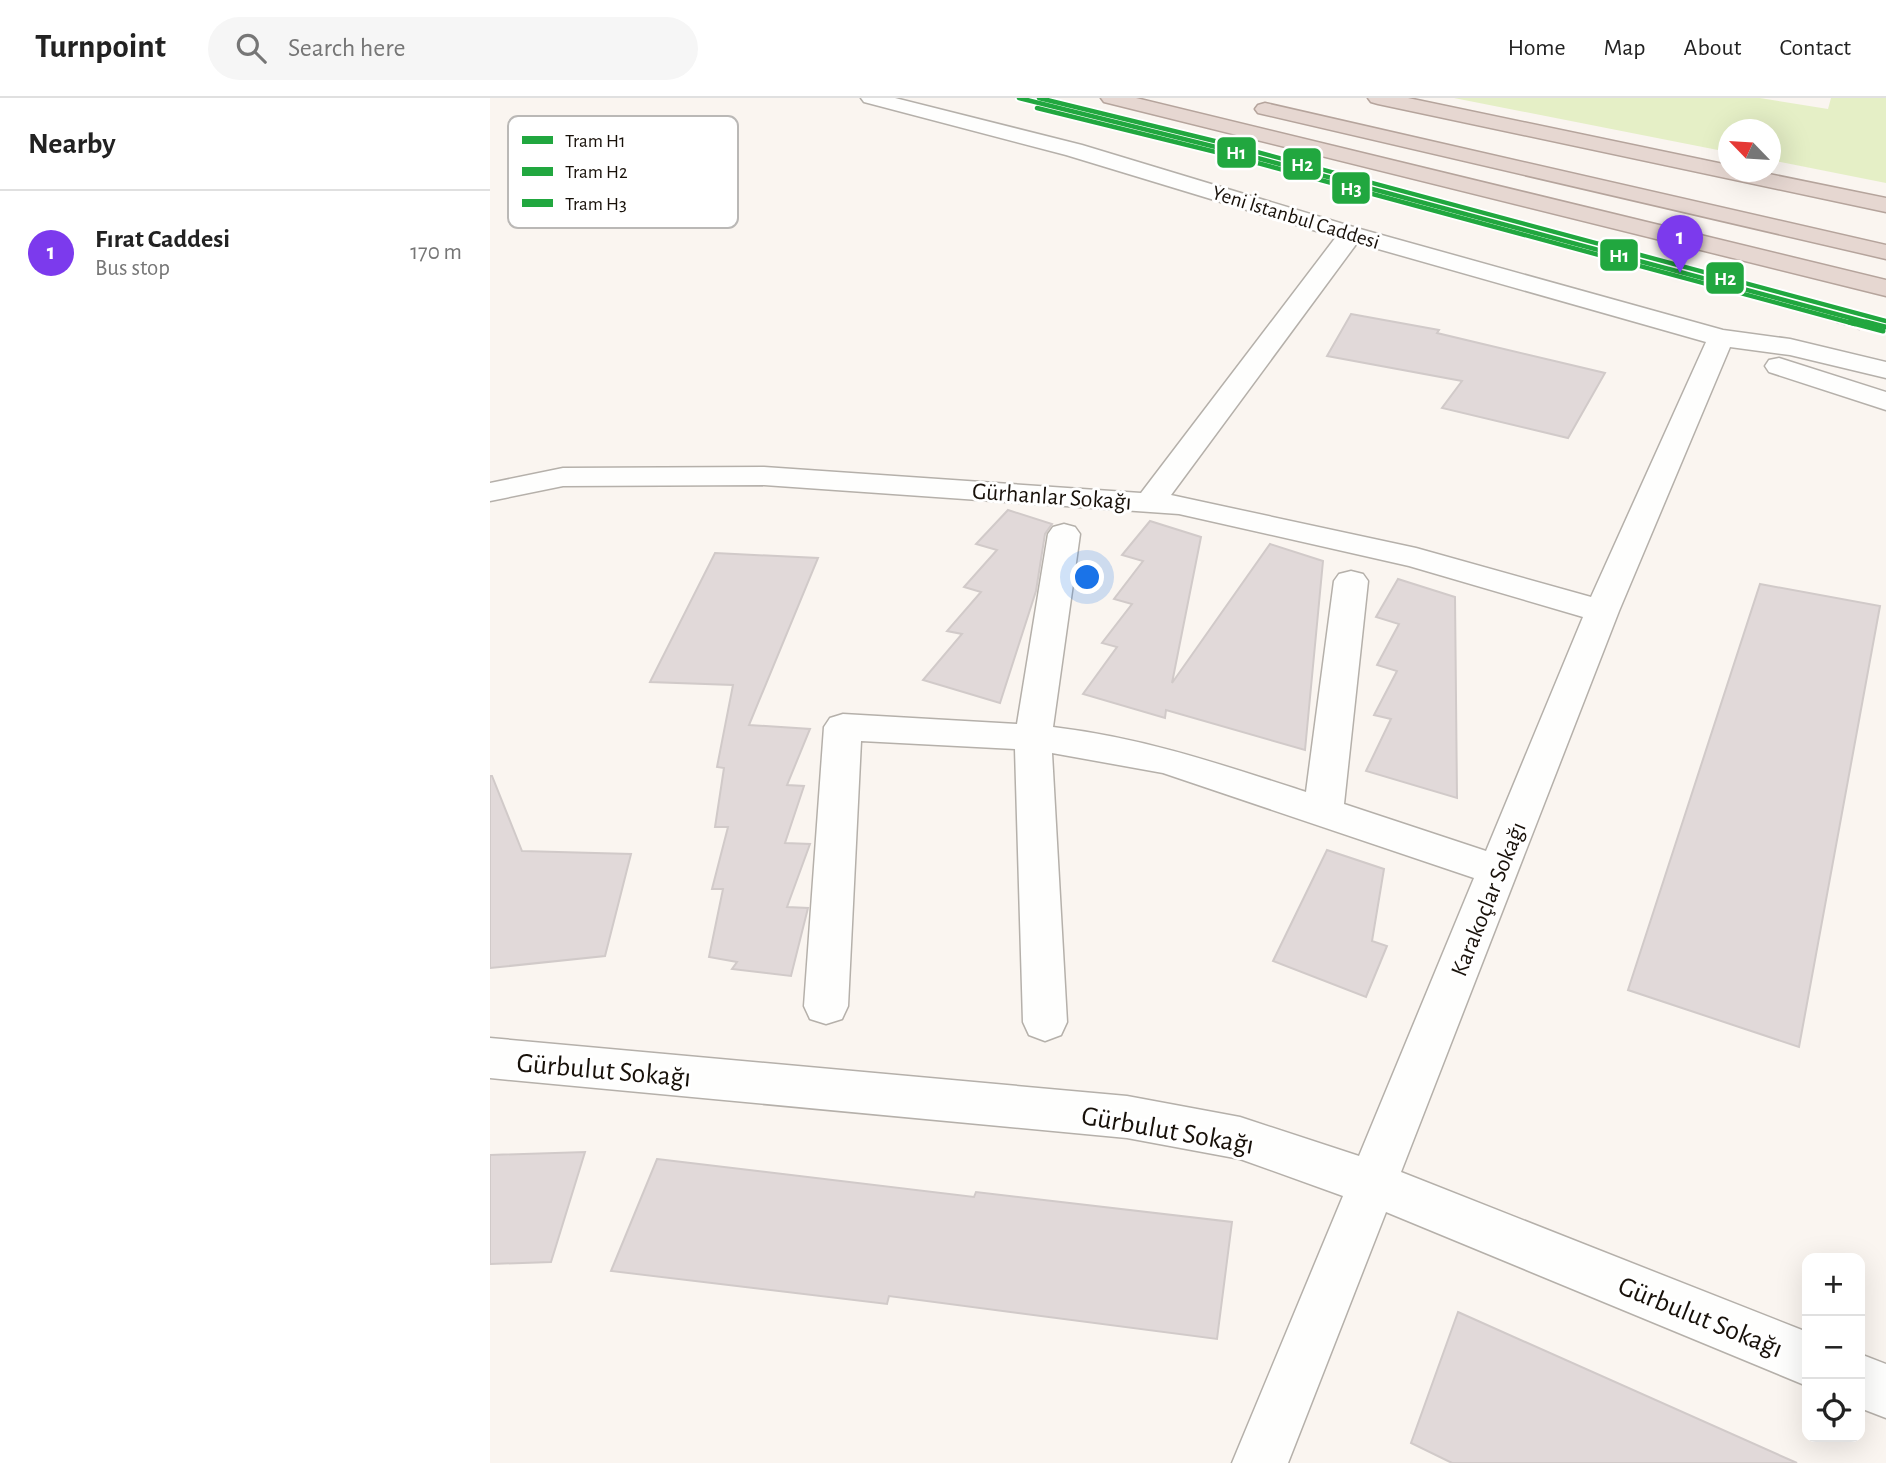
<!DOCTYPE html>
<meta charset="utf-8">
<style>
body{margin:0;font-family:"Alegreya Sans",sans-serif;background:#f6f6f6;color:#222}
.controls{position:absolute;right:21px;bottom:21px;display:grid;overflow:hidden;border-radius:14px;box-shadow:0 7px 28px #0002}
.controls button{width:63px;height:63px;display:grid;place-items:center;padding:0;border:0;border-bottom:2px solid #e0e0e0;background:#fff;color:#222;font:35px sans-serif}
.compass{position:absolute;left:1228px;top:21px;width:63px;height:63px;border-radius:50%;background:#fff;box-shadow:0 7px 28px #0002;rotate:295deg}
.you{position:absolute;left:598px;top:480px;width:24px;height:24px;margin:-18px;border:5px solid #fff;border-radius:50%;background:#1a73e8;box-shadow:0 0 0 10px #1a73e833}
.badge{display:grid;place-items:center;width:46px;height:46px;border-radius:50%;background:#7c3aed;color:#fff;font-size:23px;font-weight:700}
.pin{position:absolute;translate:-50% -58px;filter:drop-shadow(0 2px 4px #0008)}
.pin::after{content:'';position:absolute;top:37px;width:24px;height:21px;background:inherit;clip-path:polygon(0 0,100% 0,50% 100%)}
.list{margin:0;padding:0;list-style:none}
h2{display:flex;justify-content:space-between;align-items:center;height:91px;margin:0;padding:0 28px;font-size:30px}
h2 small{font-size:23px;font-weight:400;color:#767676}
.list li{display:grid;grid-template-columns:46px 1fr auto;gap:21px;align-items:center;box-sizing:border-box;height:126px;padding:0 28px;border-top:2px solid #e0e0e0}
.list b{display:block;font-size:26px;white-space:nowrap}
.list p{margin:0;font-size:23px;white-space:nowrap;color:#767676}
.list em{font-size:23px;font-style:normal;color:#767676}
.icon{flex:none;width:38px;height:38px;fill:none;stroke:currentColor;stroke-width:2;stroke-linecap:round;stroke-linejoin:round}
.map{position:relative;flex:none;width:1396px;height:1365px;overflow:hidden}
header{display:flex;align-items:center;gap:42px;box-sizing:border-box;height:98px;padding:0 35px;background:#fff;border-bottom:2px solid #e0e0e0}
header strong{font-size:33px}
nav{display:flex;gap:38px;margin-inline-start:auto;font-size:24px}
.search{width:490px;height:63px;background:#f6f6f6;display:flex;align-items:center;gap:18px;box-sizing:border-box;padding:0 24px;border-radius:38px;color:#767676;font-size:26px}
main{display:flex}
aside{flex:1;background:#fff}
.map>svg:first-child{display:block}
.green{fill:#e5efc6}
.building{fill:#e1d9d9;stroke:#d1cac9;stroke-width:2}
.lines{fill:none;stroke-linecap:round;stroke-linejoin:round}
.minor-casing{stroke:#b5b0aa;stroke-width:3}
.highway-casing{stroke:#b5a49c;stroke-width:3}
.path-far1{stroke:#e0dedc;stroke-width:2.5;stroke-dasharray:2 3.5;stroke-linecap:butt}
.path{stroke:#e0dedc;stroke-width:3.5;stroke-dasharray:2.5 4.5;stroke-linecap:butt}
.minor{fill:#fefefd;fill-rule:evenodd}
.highway{fill:#e6d7d1;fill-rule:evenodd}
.tram-1-far1-casing{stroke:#fff;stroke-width:8}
.tram-1-casing{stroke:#fff;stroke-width:10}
.tram-2-casing{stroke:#fff;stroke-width:8}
.tram-3-far1-casing{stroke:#fff;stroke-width:8}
.tram-3-casing{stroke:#fff;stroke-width:10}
.tram-1-far1{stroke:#21a73f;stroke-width:4.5}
.tram-1{stroke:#21a73f;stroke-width:5}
.tram-2{stroke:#21a73f;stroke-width:4.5}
.tram-3-far1{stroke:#21a73f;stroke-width:4.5}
.tram-3{stroke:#21a73f;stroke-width:5}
.labels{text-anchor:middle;stroke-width:6;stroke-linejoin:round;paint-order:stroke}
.far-street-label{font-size:21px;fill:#18110a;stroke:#fff}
.street-label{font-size:24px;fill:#18110a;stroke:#fff}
.near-street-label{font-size:28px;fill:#18110a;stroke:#fff}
.key{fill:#fff;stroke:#bab8b6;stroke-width:2}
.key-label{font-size:19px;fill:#18110a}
.line-badge{stroke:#fff;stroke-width:2.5}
.badge-label{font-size:19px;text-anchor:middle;font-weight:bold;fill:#fff}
</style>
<header>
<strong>Turnpoint</strong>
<div class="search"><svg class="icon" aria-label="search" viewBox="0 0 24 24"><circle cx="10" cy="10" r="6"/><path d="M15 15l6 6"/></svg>Search here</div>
<nav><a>Home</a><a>Map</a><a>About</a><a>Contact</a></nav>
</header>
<main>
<aside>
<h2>Nearby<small></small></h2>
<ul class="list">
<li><span class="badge">1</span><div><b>Fırat Caddesi</b><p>Bus stop</p></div><em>170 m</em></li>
</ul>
</aside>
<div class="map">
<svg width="1396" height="1365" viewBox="0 0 1396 1365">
<rect width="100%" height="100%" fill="#faf5f0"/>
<!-- green -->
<path class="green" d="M964 0H1270L1338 11 1341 0H1396V85L1281 62 1280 32H1238V54Z"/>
<!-- building -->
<g class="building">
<path d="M861 216 949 232 947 235 1115 275 1078 340 952 310 972 283 837 258Z"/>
<path d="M518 412 562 426 555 436 546 493 510 605 433 582 472 536 457 533 491 494 474 489 507 452 486 446Z"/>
<path d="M660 423 711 439 682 585 780 446 833 463 815 652 676 612 675 620 593 596 627 549 612 545 642 506 624 501 653 463 632 457Z"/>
<path d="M225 455 328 460 259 627 320 631 297 687 314 688 295 745 320 746 297 809 318 810 301 878 242 871 247 864 219 859 233 791H222L238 729H225L234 670 227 669 243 587 160 584Z"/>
<path d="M908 481 965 499 967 700 876 673 901 621 884 617 907 573 887 567 909 526 886 519Z"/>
<path d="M1270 486 1390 508 1309 949 1138 892Z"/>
<path d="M0 678H2L32 753 141 756 115 858 0 870Z"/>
<path d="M837 752 894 771 882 843 897 848 876 899 783 863Z"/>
<path d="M95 1054 61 1164 0 1166V1057Z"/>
<path d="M167 1061 484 1099 486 1094 742 1124 727 1241 399 1198 397 1206 121 1173Z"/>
<path d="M968 1214 1307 1365H962L921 1345Z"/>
</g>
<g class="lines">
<!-- minor casing -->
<g class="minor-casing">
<g id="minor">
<path d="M371 0H405L592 47 870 131 1233 232 1300 241 1396 264V280L1300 257 1240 249 1129 513 911 1074 1317 1234V1288L896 1114 798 1365H742L853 1098 750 1061 637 1040 0 980V940L637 998 750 1019 869 1058 984 780 673 675 562 655 577 924 571 937 555 943 539 937 533 924 525 651 371 643 358 908 352 921 336 926 320 921 314 908 334 629 340 620 353 616 527 626 558 436 563 429 574 426 585 429 590 436 563 629C654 640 730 666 816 694L844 483 849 476 861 473 873 476 878 483 854 706 996 753 1093 519 919 468 689 416 274 387 73 388 0 403V385L73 370 274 369 651 395 846 139 576 57 374 4ZM867 145 1216 244 1101 499 926 450 681 397Z"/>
<path d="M1289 260 1396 294V312L1279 274 1275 268 1279 262Z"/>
<path d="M1370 1256 1396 1266V1320L1370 1310Z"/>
</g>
</g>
<!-- highway casing -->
<g class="highway-casing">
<g id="highway">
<path d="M611 0H646L1396 182V198L614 4Z"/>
<path d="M878 0H918L1238 67V74H1269L1396 100V114L888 6 881 4Z"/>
<path d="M775 5 1396 147V161L768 15 765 11 768 7Z"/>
</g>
</g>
<!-- path-far1 -->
<g class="path-far1">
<path d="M1341 222 1354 226"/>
<path d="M1372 226 1378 216"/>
</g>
<!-- path -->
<g class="path">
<path d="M1347 224 1370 230"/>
<path d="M1368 232 1373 224"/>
</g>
<!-- minor -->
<use href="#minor" class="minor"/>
<!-- highway -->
<use href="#highway" class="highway"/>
<!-- tram-1-far1 casing -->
<g class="tram-1-far1-casing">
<path id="tram-1-far1" d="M529 0 734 51 1383 226"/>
</g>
<!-- tram-1 casing -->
<g class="tram-1-casing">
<path id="tram-1" d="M1376 224 1396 229"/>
</g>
<!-- tram-2 casing -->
<g class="tram-2-casing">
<path id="tram-2" d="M549 0 741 47 1396 223"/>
</g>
<!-- tram-3-far1 casing -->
<g class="tram-3-far1-casing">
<path id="tram-3-far1" d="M547 10 738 57 1365 226"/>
</g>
<!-- tram-3 casing -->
<g class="tram-3-casing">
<path id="tram-3" d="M1359 224 1393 233"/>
</g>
<!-- tram-1-far1 -->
<use href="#tram-1-far1" class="tram-1-far1"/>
<!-- tram-1 -->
<use href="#tram-1" class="tram-1"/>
<!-- tram-2 -->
<use href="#tram-2" class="tram-2"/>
<!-- tram-3-far1 -->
<use href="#tram-3-far1" class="tram-3-far1"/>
<!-- tram-3 -->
<use href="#tram-3" class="tram-3"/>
</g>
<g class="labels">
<!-- far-street labels -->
<g class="far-street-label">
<text transform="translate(806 119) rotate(17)" y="7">Yeni İstanbul Caddesi</text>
</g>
<!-- street labels -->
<g class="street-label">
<text transform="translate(562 398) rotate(4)" y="8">Gürhanlar Sokağı</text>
<text transform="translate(998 801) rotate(-68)" y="8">Karakoçlar Sokağı</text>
</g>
<!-- near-street labels -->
<g class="near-street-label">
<text transform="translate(114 971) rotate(5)" y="10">Gürbulut Sokağı</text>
<text transform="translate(678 1031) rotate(10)" y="10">Gürbulut Sokağı</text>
<text transform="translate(1211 1218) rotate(22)" y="10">Gürbulut Sokağı</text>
</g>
</g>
<!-- legend -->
<rect x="18" y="18" width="230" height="112" rx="10" class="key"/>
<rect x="32" y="38" width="31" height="8" fill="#21a73f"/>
<rect x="32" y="69" width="31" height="9" fill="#21a73f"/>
<rect x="32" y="101" width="31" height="8" fill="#21a73f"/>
<g class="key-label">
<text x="75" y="49">Tram H1</text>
<text x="75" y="80">Tram H2</text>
<text x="75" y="112">Tram H3</text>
</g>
<g class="line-badge">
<rect x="726" y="38" width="41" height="33" rx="7" fill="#21a73f"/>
<rect x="792" y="49" width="40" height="34" rx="7" fill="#21a73f"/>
<rect x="841" y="73" width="40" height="34" rx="7" fill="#21a73f"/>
<rect x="1109" y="140" width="40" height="34" rx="7" fill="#21a73f"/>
<rect x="1215" y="163" width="40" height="34" rx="7" fill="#21a73f"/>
</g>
<g class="badge-label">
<text x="746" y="61">H1</text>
<text x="812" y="73">H2</text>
<text x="861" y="97">H3</text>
<text x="1129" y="164">H1</text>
<text x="1235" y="187">H2</text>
</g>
</svg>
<div class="controls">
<button>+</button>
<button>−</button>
<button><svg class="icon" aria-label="locate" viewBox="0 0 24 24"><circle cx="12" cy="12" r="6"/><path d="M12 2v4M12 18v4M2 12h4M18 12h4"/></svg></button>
</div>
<svg class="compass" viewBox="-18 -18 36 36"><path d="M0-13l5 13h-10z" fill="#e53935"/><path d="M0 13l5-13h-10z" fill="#767676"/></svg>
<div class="you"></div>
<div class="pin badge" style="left:1190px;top:175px">1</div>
</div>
</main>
